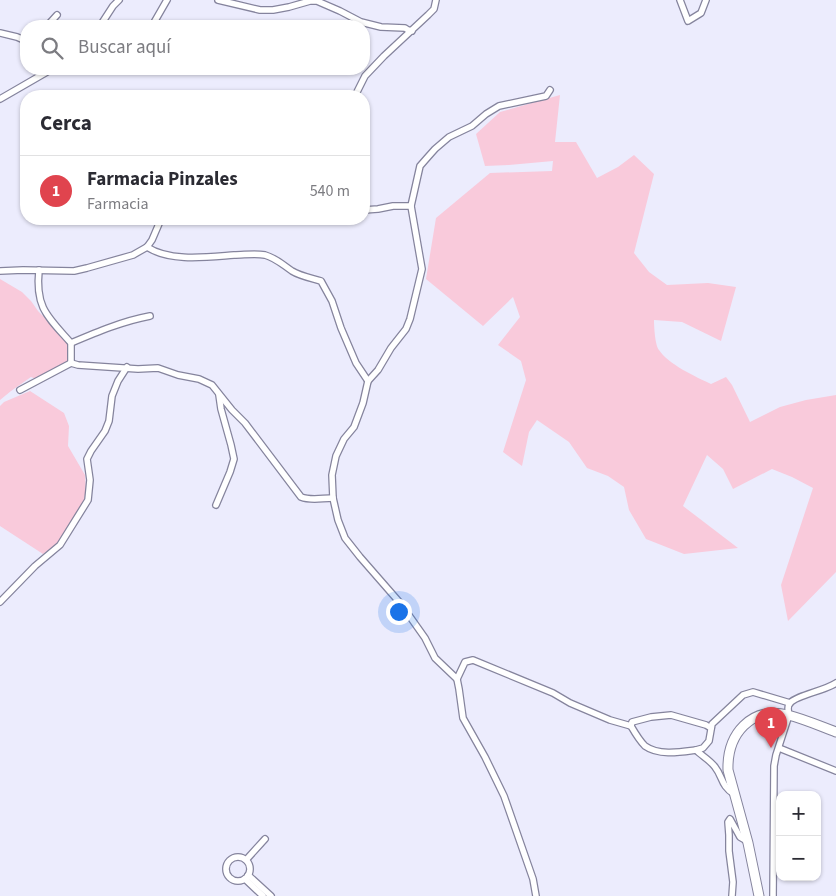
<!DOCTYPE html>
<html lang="es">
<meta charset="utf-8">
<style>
body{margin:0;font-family:"Source Sans 3",sans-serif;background:#f2f2f3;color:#2b2b33}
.controls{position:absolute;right:15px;bottom:15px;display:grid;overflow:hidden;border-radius:10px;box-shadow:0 1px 4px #0004}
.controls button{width:45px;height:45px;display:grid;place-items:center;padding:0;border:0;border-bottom:1px solid #e1e1e2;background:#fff;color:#2b2b33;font:25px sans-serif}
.you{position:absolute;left:398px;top:611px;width:18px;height:18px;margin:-12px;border:4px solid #fff;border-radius:50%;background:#1a73e8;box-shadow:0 0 0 8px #1a73e833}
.badge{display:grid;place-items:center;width:32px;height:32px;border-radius:50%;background:#7e6b05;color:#fff;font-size:16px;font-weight:700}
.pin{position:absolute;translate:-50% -41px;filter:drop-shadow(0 1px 2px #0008)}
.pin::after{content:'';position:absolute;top:26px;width:18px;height:15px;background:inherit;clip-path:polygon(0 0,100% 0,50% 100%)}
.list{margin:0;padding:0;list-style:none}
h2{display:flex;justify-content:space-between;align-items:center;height:65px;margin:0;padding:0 20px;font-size:21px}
h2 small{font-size:16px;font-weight:400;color:#7c7c81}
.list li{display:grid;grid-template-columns:32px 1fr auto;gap:15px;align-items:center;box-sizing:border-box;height:70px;padding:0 20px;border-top:1px solid #e1e1e2}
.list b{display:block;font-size:19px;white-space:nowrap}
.list p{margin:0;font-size:16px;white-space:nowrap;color:#7c7c81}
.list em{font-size:16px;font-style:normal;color:#7c7c81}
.icon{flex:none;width:28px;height:28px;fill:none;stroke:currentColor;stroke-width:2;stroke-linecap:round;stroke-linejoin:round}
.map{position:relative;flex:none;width:836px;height:896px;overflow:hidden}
.search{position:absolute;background:#fff;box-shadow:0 1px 4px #0004;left:20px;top:20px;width:350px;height:55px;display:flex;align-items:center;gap:12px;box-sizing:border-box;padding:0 18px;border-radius:20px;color:#7c7c81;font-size:19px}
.panel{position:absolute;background:#fff;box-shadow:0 1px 4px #0004;left:20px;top:90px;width:350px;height:135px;border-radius:20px}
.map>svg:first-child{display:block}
.green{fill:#f9cadb}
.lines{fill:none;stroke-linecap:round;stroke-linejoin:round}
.street-casing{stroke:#85849d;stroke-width:8}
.secondary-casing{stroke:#85849d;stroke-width:11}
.street{stroke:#fff;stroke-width:5.5}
.secondary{stroke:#fff;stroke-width:9}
</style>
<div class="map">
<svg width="836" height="896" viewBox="0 0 836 896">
<rect width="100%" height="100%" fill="#ececfd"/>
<!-- green -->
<g class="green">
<path d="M560 95 555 142H576L597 178 618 167 634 155 654 174 634 253 649 272 667 285 708 283 736 287 721 341 682 322 654 320C654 326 655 345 659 350 668 364 696 377 711 384L726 377 732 385 750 422 780 407 806 400 836 395V572L788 621 781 585 813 488 792 477 772 469 733 489 723 469 707 455 683 506 738 548 684 554 646 539 629 510 624 487 608 476 587 468 569 442 537 420 529 432 522 466 503 452 526 380 521 361 498 345 520 317 513 297 483 326 426 279 436 218 490 173 552 171 553 161 509 165 485 166 476 134 500 112Z"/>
<path d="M0 279 22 292 31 301 38 311 44 317 69 344 68 361 36 379 31 377 11 391 0 400Z"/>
<path d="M30 391 64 413 69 426 68 446 85 475 86 490 83 504 58 543 43 554 0 526V406L4 402Z"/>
</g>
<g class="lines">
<!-- street casing -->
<g class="street-casing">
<g id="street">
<path d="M218 0 260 10H273L289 7 310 1H317L340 11 361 22 381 27 405 28 408 30 412 31"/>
<path d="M680 0 688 21 701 13 706 0"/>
<path d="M47 26 57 15"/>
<path d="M100 26 113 6 119 0"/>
<path d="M152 26 167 0"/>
<path d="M0 33 17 37 26 41"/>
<path d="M355 96 365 76 384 56 428 15 434 9 436 0"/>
<path d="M0 99 52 69"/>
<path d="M364 210 378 209 393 206H411"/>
<path d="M147 247C170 262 207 257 234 255 244 255 255 253 265 255 276 258 283 265 292 271 300 276 311 278 321 281L332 301 341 328 356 363 368 381"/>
<path d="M39 270C35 308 48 317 71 343V363"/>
<path d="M0 271 23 270 74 271 87 268 133 255 147 247 152 240 161 219"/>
<path d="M71 343C97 332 123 321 150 316"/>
<path d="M71 363 78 365 138 369 158 368 178 375 199 379 212 385 232 410 245 423 301 497C311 501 322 498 333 498"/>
<path d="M20 390 71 363"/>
<path d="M216 505 230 472 234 459 231 445 221 409 219 395"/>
<path d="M0 602 35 566 60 545 88 500 90 480 87 459 91 451 105 431 109 421 112 396 118 381 127 367"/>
<path d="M457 679 465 662 473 660 553 693 570 703 610 720 631 726"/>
<path d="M779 748 836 771"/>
<path d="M696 750C681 752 659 756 645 746 640 741 635 733 631 726L632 722 651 717 671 715 706 725 711 728"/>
<path d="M734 794C721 786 723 777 715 767 710 760 702 756 696 750L703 748 709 741 712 724 743 695 753 692 790 703"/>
<circle cx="238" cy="869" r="12"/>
<path d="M246 860 265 839"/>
<path d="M248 875 271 896"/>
<path d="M245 879 263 896"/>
<path d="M536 896 533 879 504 796 485 757 463 718 459 689 457 679 435 658 425 638 401 604 360 557 345 538 338 520 333 498 332 475 336 456 344 439 354 427 363 403 368 381 378 370 391 348 406 329 410 319 422 269 411 206 420 166 427 158 435 149 449 137 472 126 486 114 499 106 546 96 550 90"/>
<path d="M732 896 733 882 729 851V835L728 822 730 819 740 837 747 841"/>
<path d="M773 896 774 766 776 755 789 715C788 711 787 706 790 703 797 695 824 691 836 683"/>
</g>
</g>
<!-- secondary casing -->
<g class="secondary-casing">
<path id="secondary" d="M759 896 748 843 728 770C727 734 751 706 788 715 804 719 820 726 836 732"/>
</g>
<!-- street -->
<use href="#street" class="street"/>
<!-- secondary -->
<use href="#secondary" class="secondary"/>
</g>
</svg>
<div class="controls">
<button>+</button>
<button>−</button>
</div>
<div class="you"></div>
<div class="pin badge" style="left:771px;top:748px;background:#e0444e">1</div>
<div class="search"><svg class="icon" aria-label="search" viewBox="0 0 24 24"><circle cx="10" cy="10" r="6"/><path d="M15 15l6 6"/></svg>Buscar aquí</div>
<section class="panel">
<h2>Cerca<small></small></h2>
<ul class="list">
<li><span class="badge" style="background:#e0444e">1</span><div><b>Farmacia Pinzales</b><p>Farmacia</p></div><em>540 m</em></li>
</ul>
</section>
</div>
